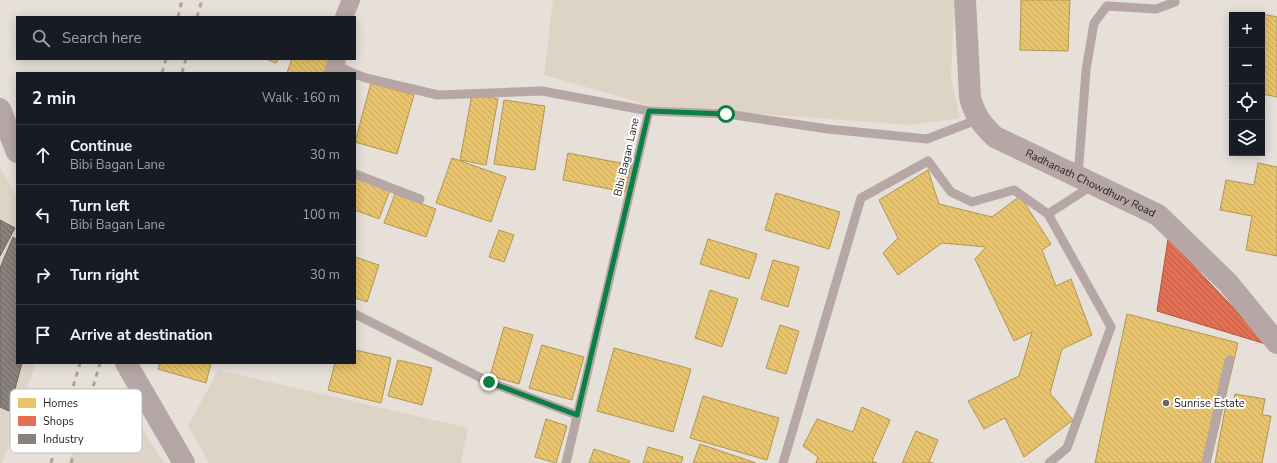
<!DOCTYPE html>
<meta charset="utf-8">
<style>
body{margin:0;font-family:"Nunito Sans",sans-serif;background:#20242c;color:#f1f3f6}
.controls{position:absolute;right:12px;top:12px;display:grid;overflow:hidden;border-radius:0px;box-shadow:0 2px 10px #0003}
.controls button{width:36px;height:36px;display:grid;place-items:center;padding:0;border:0;border-bottom:1px solid #363941;background:#171b24;color:#f1f3f6;font:20px sans-serif}
.stop{position:absolute;width:12px;height:12px;margin:-9px;border:3px solid #0b8043;border-radius:50%;background:#fff}
.stop.end{background:#0b8043;border-color:#fff;box-shadow:0 1px 4px #0008}
.list{margin:0;padding:0;list-style:none}
h2{display:flex;justify-content:space-between;align-items:center;height:52px;margin:0;padding:0 16px;font-size:17px}
h2 small{font-size:13px;font-weight:400;color:#9ea1a6}
.list li{display:grid;grid-template-columns:26px 1fr auto;gap:12px;align-items:center;box-sizing:border-box;height:60px;padding:0 16px;border-top:1px solid #363941}
.list b{display:block;font-size:15px;white-space:nowrap}
.list p{margin:0;font-size:13px;white-space:nowrap;color:#9ea1a6}
.list em{font-size:13px;font-style:normal;color:#9ea1a6}
.icon{flex:none;width:22px;height:22px;fill:none;stroke:currentColor;stroke-width:2;stroke-linecap:round;stroke-linejoin:round}
.map{position:relative;flex:none;width:1277px;height:463px;overflow:hidden}
.search{position:absolute;background:#171b24;box-shadow:0 2px 10px #0003;left:16px;top:16px;width:340px;height:44px;display:flex;align-items:center;gap:10px;box-sizing:border-box;padding:0 14px;border-radius:0px;color:#9ea1a6;font-size:15px}
.panel{position:absolute;background:#171b24;box-shadow:0 2px 10px #0003;left:16px;top:72px;width:340px;height:292px;border-radius:0px}
.map>svg:first-child{display:block}
.industrial{fill:#ded4c6}
.homes{fill:url(#homes-back-hatch);stroke:#b09554}
.shops{fill:url(#shops-back-hatch);stroke:#ae5943}
.industry{fill:url(#industry-back-hatch);stroke:#6d6661}
.lines{fill:none;stroke-linecap:round;stroke-linejoin:round}
.service{stroke:#b6a7a6;stroke-width:9}
.minor{stroke:#b6a7a6;stroke-width:18}
.tertiary{stroke:#b6a7a6;stroke-width:22}
.secondary{stroke:#b4a6a4;stroke-width:22}
.rail{stroke:#ada4a1;stroke-width:3;stroke-dasharray:5 5;stroke-linecap:butt}
.route{stroke:#0b8043;stroke-width:5}
.poi-dot{fill:#6c6762;stroke:#fff;stroke-width:1.5}
.labels{text-anchor:middle;stroke-width:4;stroke-linejoin:round;paint-order:stroke}
.street-label{font-size:11px;fill:#2a2622;stroke:#fff}
.poi-label{font-size:11px;fill:#2a2622;stroke:#fff;text-anchor:start}
.key{fill:#fff;stroke:#bfbebd;stroke-width:1}
.key-label{font-size:11px;fill:#2a2622}
</style>
<div class="map">
<svg width="1277" height="463" viewBox="0 0 1277 463">
<defs>
<pattern id="homes-back-hatch" width="6" height="6" patternUnits="userSpaceOnUse"><rect width="6" height="6" fill="#e9c46a"/><path d="M-1 5l2 2M0 0l6 6M5-1l2 2" fill="none" stroke="#c8a85c"/></pattern>
<pattern id="shops-back-hatch" width="6" height="6" patternUnits="userSpaceOnUse"><rect width="6" height="6" fill="#e76f51"/><path d="M-1 5l2 2M0 0l6 6M5-1l2 2" fill="none" stroke="#bb5b43"/></pattern>
<pattern id="industry-back-hatch" width="6" height="6" patternUnits="userSpaceOnUse"><rect width="6" height="6" fill="#8a817c"/><path d="M-1 5l2 2M0 0l6 6M5-1l2 2" fill="none" stroke="#716965"/></pattern>
</defs>
<rect width="100%" height="100%" fill="#e6e0d9"/>
<!-- industrial -->
<g class="industrial">
<path d="M553 0H954L951 78 960 118 911 125 652 106 544 75Z"/>
<path d="M0 167 17 198V363H36L2 463H0Z"/>
<path d="M218 370 468 428 461 463H209L188 426Z"/>
<path d="M137 420 164 463H69L76 440Z"/>
</g>
<!-- homes -->
<g class="homes">
<path d="M1021 0H1070L1068 51 1020 50Z"/>
<path d="M1263 14 1277 17V97L1262 94 1264 75 1262 74Z"/>
<path d="M266 59H278L276 63Z"/>
<path d="M292 59H333L329 73H287Z"/>
<path d="M371 83 414 95 397 154 355 142Z"/>
<path d="M472 94 498 99 486 165 460 160Z"/>
<path d="M504 100 545 106 535 170 494 164Z"/>
<path d="M568 153 631 165 625 192 563 180Z"/>
<path d="M452 158 506 177 491 222 436 203Z"/>
<path d="M1258 163 1277 167V256L1246 250 1252 216 1220 210 1226 180 1254 185Z"/>
<path d="M928 170 939 204 992 217 1020 196 1051 244 1042 250 1056 286 1071 279 1092 335 1062 349 1050 393 1073 420 1024 457 1005 418 984 429 968 401 1019 376 1032 332 1014 341 975 259 986 247 942 243 898 275 883 253 898 238 879 200Z"/>
<path d="M355 178 390 190 379 219 355 210Z"/>
<path d="M776 193 840 212 829 249 765 230Z"/>
<path d="M395 194 436 209 426 237 384 223Z"/>
<path d="M499 230 514 235 504 262 489 257Z"/>
<path d="M708 239 757 254 749 279 700 264Z"/>
<path d="M355 257 379 265 367 302 355 298Z"/>
<path d="M773 260 799 267 788 307 761 299Z"/>
<path d="M710 290 738 299 722 347 695 338Z"/>
<path d="M1127 314 1238 343 1210 463H1095Z"/>
<path d="M780 325 799 331 786 374 766 368Z"/>
<path d="M504 327 533 335 519 384 490 376Z"/>
<path d="M542 345 584 357 572 400 529 388Z"/>
<path d="M614 348 691 369 673 432 597 411Z"/>
<path d="M355 350 391 358 381 403 328 390 335 363H355Z"/>
<path d="M398 360 432 368 422 405 388 396Z"/>
<path d="M160 363H211L206 383 158 369Z"/>
<path d="M1235 394 1265 399 1262 415 1271 416 1262 463H1215L1226 404 1233 406Z"/>
<path d="M703 396 779 418 767 460 690 438Z"/>
<path d="M862 407 890 420 872 461 877 463H816L818 457 803 446 817 419 853 432Z"/>
<path d="M546 419 567 426 556 463 535 457Z"/>
<path d="M916 431 938 440 929 462 933 463H902Z"/>
<path d="M700 444 756 463H693Z"/>
<path d="M648 447 683 457 681 463H643Z"/>
<path d="M594 449 630 461 629 463H589Z"/>
</g>
<!-- shops -->
<path class="shops" d="M1168 239 1269 345 1157 311Z"/>
<!-- industry -->
<g class="industry">
<path d="M0 220 15 228 0 256Z"/>
<path d="M13 237 17 240V363H22L9 411 0 407V268Z"/>
</g>
<g class="lines">
<!-- service -->
<g class="service">
<path d="M336 65 353 73"/>
<path d="M355 74 366 78 438 95 542 91 649 111 727 114 828 129 927 139 979 119"/>
<path d="M355 174 420 199"/>
<path d="M1078 177 1086 70 1094 23 1107 6 1156 9 1175 2V0"/>
<path d="M1048 214 1093 185"/>
<path d="M355 314 489 382 577 415"/>
<path d="M566 463 649 111"/>
<path d="M783 463 861 198 928 161 951 192 972 202 1014 190 1048 214 1111 327 1067 448 1049 463"/>
<path d="M1206 463 1229 360"/>
</g>
<!-- minor -->
<g class="minor">
<path d="M344 17 351 0"/>
<path d="M333 73 337 59"/>
</g>
<!-- tertiary -->
<path class="tertiary" id="s1" d="M965 0 970 97C974 114 982 125 995 137L1158 215 1228 283 1277 343"/>
<!-- secondary -->
<g class="secondary">
<path d="M0 109 17 152"/>
<path d="M126 363 184 463"/>
</g>
<!-- rail -->
<g class="rail">
<path d="M178 17 182 0"/>
<path d="M197 17 202 0"/>
<path d="M162 73 166 59"/>
<path d="M182 73 186 59"/>
<path d="M51 463 80 363"/>
<path d="M71 463 100 363"/>
</g>
</g>
<g class="lines">
<!-- route -->
<path class="route" d="M489 382 577 415 649 111 726 114"/>
</g>
<!-- markers -->
<circle class="poi-dot" cx="1166" cy="403" r="4"/>
<g class="labels">
<!-- street labels -->
<g class="street-label">
<text transform="translate(626 157) rotate(-77)" y="4">Bibi Bagan Lane</text>
<text dy="4" stroke="none"><textPath href="#s1" startOffset="251">Radhanath Chowdhury Road</textPath></text>
</g>
<!-- poi labels -->
<g class="poi-label">
<text x="1174" y="407">Sunrise Estate</text>
</g>
</g>
<!-- legend -->
<rect x="10" y="389" width="132" height="64" rx="6" class="key"/>
<rect x="18" y="398" width="18" height="10" fill="#e9c46a"/>
<rect x="18" y="416" width="18" height="10" fill="#e76f51"/>
<rect x="18" y="434" width="18" height="10" fill="#8a817c"/>
<g class="key-label">
<text x="43" y="407">Homes</text>
<text x="43" y="425">Shops</text>
<text x="43" y="443">Industry</text>
</g>
</svg>
<div class="controls">
<button>+</button>
<button>−</button>
<button><svg class="icon" aria-label="locate" viewBox="0 0 24 24"><circle cx="12" cy="12" r="6"/><path d="M12 2v4M12 18v4M2 12h4M18 12h4"/></svg></button>
<button><svg class="icon" aria-label="layers" viewBox="0 0 24 24"><path d="M12 4l9 5-9 5-9-5zM3 14l9 5 9-5"/></svg></button>
</div>
<div class="stop" style="left:726px;top:114px"></div>
<div class="stop end" style="left:489px;top:382px"></div>
<div class="search"><svg class="icon" aria-label="search" viewBox="0 0 24 24"><circle cx="10" cy="10" r="6"/><path d="M15 15l6 6"/></svg>Search here</div>
<section class="panel">
<h2>2 min<small>Walk · 160 m</small></h2>
<ul class="list">
<li><svg class="icon" aria-label="ahead" viewBox="0 0 24 24"><path d="M12 20V5M6 11l6-6 6 6"/></svg><div><b>Continue</b><p>Bibi Bagan Lane</p></div><em>30 m</em></li>
<li><svg class="icon" aria-label="left" viewBox="0 0 24 24"><path d="M17 20v-9H6M10 6l-5 5 5 5"/></svg><div><b>Turn left</b><p>Bibi Bagan Lane</p></div><em>100 m</em></li>
<li><svg class="icon" aria-label="right" viewBox="0 0 24 24"><path d="M7 20v-9h11M14 6l5 5-5 5"/></svg><div><b>Turn right</b></div><em>30 m</em></li>
<li><svg class="icon" aria-label="arrive" viewBox="0 0 24 24"><path d="M6 21V4h12l-3 4 3 4H6"/></svg><div><b>Arrive at destination</b></div></li>
</ul>
</section>
</div>
